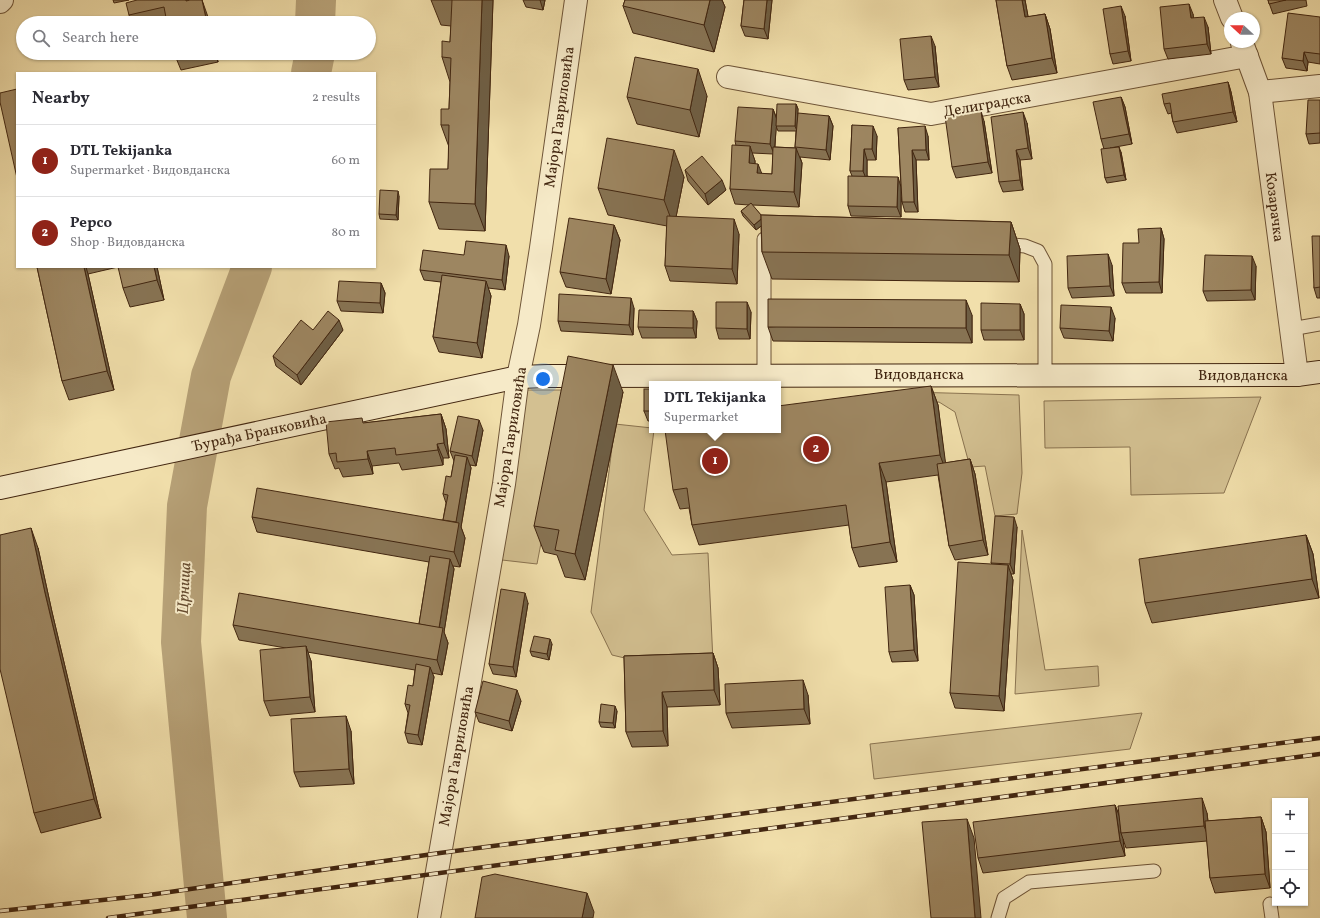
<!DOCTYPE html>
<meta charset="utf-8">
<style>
body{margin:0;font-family:Vollkorn,serif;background:#f2f2f3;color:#2b2b33}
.controls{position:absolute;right:12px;bottom:12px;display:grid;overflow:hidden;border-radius:0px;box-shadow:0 1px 3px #0004}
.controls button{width:36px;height:36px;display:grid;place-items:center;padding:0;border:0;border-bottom:1px solid #e1e1e2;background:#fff;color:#2b2b33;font:20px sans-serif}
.compass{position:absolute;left:1224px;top:12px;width:36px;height:36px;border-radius:50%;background:#fff;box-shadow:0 1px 3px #0004;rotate:291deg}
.you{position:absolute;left:543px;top:379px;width:14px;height:14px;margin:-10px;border:3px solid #fff;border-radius:50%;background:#1a73e8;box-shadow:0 0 0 6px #1a73e833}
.badge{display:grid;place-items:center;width:26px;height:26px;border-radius:50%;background:#8f2418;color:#fff;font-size:13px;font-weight:700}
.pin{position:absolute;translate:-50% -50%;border:2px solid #fff;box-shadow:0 1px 4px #0006}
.popup{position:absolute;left:649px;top:381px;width:132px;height:52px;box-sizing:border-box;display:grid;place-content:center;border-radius:0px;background:#fff;filter:drop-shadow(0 1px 3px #0005);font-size:13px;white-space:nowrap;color:#7c7c81}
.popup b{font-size:15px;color:#2b2b33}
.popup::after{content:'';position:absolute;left:50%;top:100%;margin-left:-8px;border:8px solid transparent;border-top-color:#fff}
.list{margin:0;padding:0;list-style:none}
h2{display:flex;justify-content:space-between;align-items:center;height:52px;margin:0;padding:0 16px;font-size:17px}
h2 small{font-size:13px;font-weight:400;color:#7c7c81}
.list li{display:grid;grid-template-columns:26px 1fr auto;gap:12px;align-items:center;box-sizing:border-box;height:72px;padding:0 16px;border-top:1px solid #e1e1e2}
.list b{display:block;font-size:15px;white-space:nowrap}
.list p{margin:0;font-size:13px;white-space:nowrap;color:#7c7c81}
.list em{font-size:13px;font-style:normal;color:#7c7c81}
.icon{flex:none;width:22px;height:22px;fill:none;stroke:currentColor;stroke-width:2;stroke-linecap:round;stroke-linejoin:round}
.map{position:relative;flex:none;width:1320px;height:918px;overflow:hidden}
.search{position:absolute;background:#fff;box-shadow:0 1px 3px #0004;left:16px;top:16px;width:360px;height:44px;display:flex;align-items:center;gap:10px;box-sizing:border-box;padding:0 14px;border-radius:22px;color:#7c7c81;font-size:15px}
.panel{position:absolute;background:#fff;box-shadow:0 1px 3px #0004;left:16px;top:72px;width:360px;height:196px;border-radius:0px}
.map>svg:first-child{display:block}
.green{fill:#d3c091;stroke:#8a7350}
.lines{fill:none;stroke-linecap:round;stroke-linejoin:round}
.river{stroke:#b6a076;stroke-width:40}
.service-casing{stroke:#6e5437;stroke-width:15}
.minor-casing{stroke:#6e5437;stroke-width:24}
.tertiary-casing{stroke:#6e5437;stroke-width:24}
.secondary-casing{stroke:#422610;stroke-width:24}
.service{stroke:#f6eac8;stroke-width:13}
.minor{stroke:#f6eac8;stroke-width:22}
.tertiary{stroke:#f6eac8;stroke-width:22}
.secondary{stroke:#f6eac8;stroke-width:22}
.rail-casing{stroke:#422610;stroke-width:4.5}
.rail{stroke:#f6eac8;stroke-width:3;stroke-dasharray:9;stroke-linecap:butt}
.wall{fill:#877353;stroke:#422610;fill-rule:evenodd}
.shaded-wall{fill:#6e5e44;stroke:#422610}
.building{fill:#9d8661;stroke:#422610}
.labels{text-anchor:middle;stroke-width:4;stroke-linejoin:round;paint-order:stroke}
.street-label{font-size:15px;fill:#422610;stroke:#f6eac8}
.water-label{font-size:16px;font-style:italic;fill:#654b2f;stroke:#f6eac8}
</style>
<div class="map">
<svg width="1320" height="918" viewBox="0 0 1320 918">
<rect width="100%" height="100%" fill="#f1dfab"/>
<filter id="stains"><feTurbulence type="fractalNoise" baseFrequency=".005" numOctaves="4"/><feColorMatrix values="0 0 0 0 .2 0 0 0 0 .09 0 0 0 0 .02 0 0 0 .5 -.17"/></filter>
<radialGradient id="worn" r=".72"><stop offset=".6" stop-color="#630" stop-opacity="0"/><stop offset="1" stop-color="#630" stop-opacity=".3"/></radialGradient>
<!-- green -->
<g class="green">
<path d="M527 390H570L537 564 502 560Z"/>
<path d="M910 392 1019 395 1022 473 1017 514 995 516 985 466 970 467 955 412 939 402 913 405Z"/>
<path d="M1261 397 1224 493 1131 495 1130 447 1045 448 1044 401Z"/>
<path d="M615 424 652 428V430H654L644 510 672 555 708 553 713 662 654 665 612 655 591 612Z"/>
<path d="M1022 530 1045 670 1098 666 1099 686 1015 694Z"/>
<path d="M1142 713 1130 749 874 779 870 744Z"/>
</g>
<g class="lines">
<!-- river -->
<g class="river">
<path d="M315 23 316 0"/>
<path d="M311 73 315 53"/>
<path d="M207 918 181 642 187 506 211 376 252 267"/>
</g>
<!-- service casing -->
<g class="service-casing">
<g id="service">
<path d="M764 239V375"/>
<path d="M1002 244 1025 246 1038 251 1045 264V375"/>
<path d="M1291 329 1320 324"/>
<path d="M1270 904 1272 918"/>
<path d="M998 918 1004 898 1029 882 1154 871"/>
</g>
</g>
<!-- minor casing -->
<g class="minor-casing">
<g id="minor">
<path d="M1225 0 1232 18"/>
<path d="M0 2 2 0"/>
<path d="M1242 43 1260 92 1297 375"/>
<path d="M728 77 931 114 1247 56"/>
<path d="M1260 92 1320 86"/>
</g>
</g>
<!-- tertiary casing -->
<g class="tertiary-casing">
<path id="tertiary" d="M429 918 504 484 518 377 529 325 541 248 576 0"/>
</g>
<!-- secondary casing -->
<g class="secondary-casing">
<path id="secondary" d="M0 488 518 377 548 376 1297 375 1320 372"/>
</g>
<!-- service -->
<use href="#service" class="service"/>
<!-- minor -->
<use href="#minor" class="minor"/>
<!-- tertiary -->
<use href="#tertiary" class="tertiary"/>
<!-- secondary -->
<use href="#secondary" class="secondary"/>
<!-- rail casing -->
<g class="rail-casing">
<g id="rail">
<path d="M0 911 149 895 440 853 1320 738"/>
<path d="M108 918 1320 754"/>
</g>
</g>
<!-- rail -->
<use href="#rail" class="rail"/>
</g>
<!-- wall -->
<g class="wall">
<path d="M113 0H129L114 3Z"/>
<path d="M137 0H188L208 17 209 23H131L129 15Z"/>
<path d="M431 0H493L485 231 439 229 429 202 448 169 449 147 441 125 449 109 450 82 442 57 450 42 451 26 441 25Z"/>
<path d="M523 0H545L543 10 526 7Z"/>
<path d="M625 0H722L725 7 714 52 633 33 623 6Z"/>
<path d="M744 0H772L768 39 745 36 741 26Z"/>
<path d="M996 0H1025L1028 17 1045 14 1050 29 1057 73 1012 80 1007 66Z"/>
<path d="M1268 0H1306L1307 6 1273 14Z"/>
<path d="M1193 14V18L1208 27 1211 54 1168 59 1164 49Z"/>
<path d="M1125 16 1131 61 1113 64 1110 54Z"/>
<path d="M1320 17V64L1308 62 1307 71 1286 68 1282 58Z"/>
<path d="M935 46 939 87 908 90 904 80Z"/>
<path d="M174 53H216L218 62 181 70Z"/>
<path d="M1228 82 1231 92 1237 122 1177 133 1173 122 1171 113 1168 114 1164 104Z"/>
<path d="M707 96 699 137 637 124 627 97Z"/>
<path d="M1121 97 1125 107 1132 144 1110 148 1121 152 1126 180 1107 183 1105 178 1104 149 1101 139Z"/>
<path d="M1320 100V143L1309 144 1306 134Z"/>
<path d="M796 104 798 109 797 120 829 116 833 126 830 160 800 157 802 163 799 207 752 205 761 215 1011 222 1020 249 1019 282 772 279 762 252 761 226 756 230 743 216 741 211 749 205 735 204 730 189 736 146 735 141 773 109 777 119ZM776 126 778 131H796L795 148 775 147ZM752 153 773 154 772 174H762L755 164V161Z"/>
<path d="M984 121 992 173 956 178 952 167Z"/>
<path d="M1027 123 1032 159 1020 160 1023 190 1003 192 999 182Z"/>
<path d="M852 125 877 136 876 160H867V176L901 185 898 128 928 136 929 160H916L918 212H905L902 202 901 197V217L851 216 848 206 852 176 850 171Z"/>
<path d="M685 170 726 190 708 205 688 181Z"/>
<path d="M684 177 676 217 739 234 737 284 670 281 665 266 667 226 608 215 598 188Z"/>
<path d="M399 196 398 220 380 219 379 214Z"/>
<path d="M614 225 620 240 611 294 566 287 560 272Z"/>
<path d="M1161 228 1164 239 1162 293H1126L1122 283 1139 243Z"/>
<path d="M1320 236V298H1317L1314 288Z"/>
<path d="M509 256 505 290 488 288 491 296 482 358 439 352 433 337 441 282 424 280 420 270Z"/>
<path d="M1112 265 1114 296 1072 298 1068 288Z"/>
<path d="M1256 266 1255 300 1207 301 1203 291Z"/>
<path d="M37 267H118L88 274 114 390 69 400 62 381Z"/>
<path d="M157 267 164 300 130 307 123 288Z"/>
<path d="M381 283 385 293 383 313 341 311 337 301Z"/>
<path d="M1020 304 1024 314V340H984L981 330Z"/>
<path d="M634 308 633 335 561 331 558 321Z"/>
<path d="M693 311 697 321 696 338H642L638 327Z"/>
<path d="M751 312 750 339H719L716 328Z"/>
<path d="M972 315V343L773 341 768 327Z"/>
<path d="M1115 318 1113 341 1064 338 1060 328Z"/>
<path d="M313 330H343L301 385 276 366 273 356Z"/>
<path d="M931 386 938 405 945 463 970 459 975 474 988 555 955 560 949 546 938 475 886 482 897 562 859 567 852 548 849 525 699 545 692 525 689 508 680 509 673 490Z"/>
<path d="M652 389V421H648L644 411Z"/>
<path d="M623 392 585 580 565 577 557 555 544 552 534 526Z"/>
<path d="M441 414 446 429 449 458H443V465L402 470 399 463 372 466 373 474 343 477 339 468 335 469 329 454 364 423Z"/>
<path d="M483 430 476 466 470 465 471 468 461 527 465 538 460 567 453 566 454 569 444 632 448 643 442 675 432 673 434 677 422 745 408 743 405 733 408 713 405 704 413 686 415 670 307 652 311 661 315 712 270 716 264 701 286 648 239 640 233 625 419 624 429 562 257 532 252 517 443 520 446 503 443 494 451 477 454 461 450 451Z"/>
<path d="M1017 527 1014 574H1011L1013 580 1004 711 955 708 950 693 992 564 991 563Z"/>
<path d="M1306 535 1313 554 1319 598 1152 623 1145 603Z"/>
<path d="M38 548 52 612 101 818 41 833 34 813Z"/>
<path d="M910 585 914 595 918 661 892 662 889 652Z"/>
<path d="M528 603 516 677 493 674 489 664Z"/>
<path d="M552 644 549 660 532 656 530 651Z"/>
<path d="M713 653 718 668 720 705 667 707 668 746 632 747 626 732 624 656Z"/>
<path d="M808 695 810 724 732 728 726 713Z"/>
<path d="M521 701 512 731 479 722 475 712Z"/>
<path d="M617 711 615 728 601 727 599 722Z"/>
<path d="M351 731 354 784 300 787 294 772Z"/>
<path d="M1115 805 1119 815 1207 813 1208 821 1261 817 1266 832 1270 888 1215 893 1210 878 1207 841 1126 848 1123 839 1125 856 983 873 978 858Z"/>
</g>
<!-- shaded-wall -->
<g class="shaded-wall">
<path d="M202 0 208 17 209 23H207Z"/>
<path d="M482 0H493L485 231 475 204Z"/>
<path d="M540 0H545L543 10Z"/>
<path d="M710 0H722L725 7 714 52 704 25Z"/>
<path d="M767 0H772L768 39 764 29Z"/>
<path d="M1022 0H1025L1031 32 1025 17Z"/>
<path d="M1189 4 1193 14 1195 28 1191 18Z"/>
<path d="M1121 6 1125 16 1131 61 1128 51Z"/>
<path d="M1045 14 1050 29 1057 73 1052 58Z"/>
<path d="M1204 17 1208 27 1211 54 1207 44Z"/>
<path d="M931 36 935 46 939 87 935 77Z"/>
<path d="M1304 52 1308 62 1307 71 1303 61Z"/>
<path d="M215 53H216L218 62Z"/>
<path d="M698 69 707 96 699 137 690 110Z"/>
<path d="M1228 82 1231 92 1237 122 1233 112Z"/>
<path d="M1121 97 1125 107 1132 144 1129 134Z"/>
<path d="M796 104 798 109 797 131 795 126Z"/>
<path d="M773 109 777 120 774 154 770 144Z"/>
<path d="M981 111 984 121 992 173 988 162Z"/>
<path d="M1023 112 1027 123 1032 159 1028 148Z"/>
<path d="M829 116 833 126 830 160 826 150Z"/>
<path d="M873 126 877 136 876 160 872 149Z"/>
<path d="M925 126 928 136 929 160 926 150Z"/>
<path d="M750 146 755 161 754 178 749 163Z"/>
<path d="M1119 147 1121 152 1126 180 1124 175Z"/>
<path d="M796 148 802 163 799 207 794 192Z"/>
<path d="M864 149 867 160V181L863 171Z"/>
<path d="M674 150 684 177 674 227 664 200Z"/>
<path d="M912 150 916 160 918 212 914 202Z"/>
<path d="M1016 150 1020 160 1023 190 1020 180Z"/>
<path d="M758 164 764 179 757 173Z"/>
<path d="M898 177 901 187V217L897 207Z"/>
<path d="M722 180 726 190 708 205 705 194Z"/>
<path d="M398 191 399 196 398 220 396 215Z"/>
<path d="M763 218 765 223 756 230 754 225Z"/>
<path d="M734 219 739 234 737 284 732 269Z"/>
<path d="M1011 222 1020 249 1019 282 1009 255Z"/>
<path d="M614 225 620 240 611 294 606 279Z"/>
<path d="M1161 228 1164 239 1162 293 1159 282Z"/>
<path d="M506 245 509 256 505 290 502 280Z"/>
<path d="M1108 254 1112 265 1114 296 1110 286Z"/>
<path d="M1252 256 1256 266 1255 300 1251 290Z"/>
<path d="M84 267H86L88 274 114 390 107 371Z"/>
<path d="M154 267H157L164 300 157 280Z"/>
<path d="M486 281 491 296 482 358 477 343Z"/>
<path d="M381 283 385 293 383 313 380 303Z"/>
<path d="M631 298 634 308 633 335 629 325Z"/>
<path d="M966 300 972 315V343L966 328Z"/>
<path d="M747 302 751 312 750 339 747 329Z"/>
<path d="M1020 304 1024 314V340L1020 330Z"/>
<path d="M1111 307 1115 318 1113 341 1109 331Z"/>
<path d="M693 311 697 321 696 338 693 328Z"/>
<path d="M339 320 343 330 301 385 297 375Z"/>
<path d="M613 365 623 392 585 580 575 554Z"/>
<path d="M931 386 938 405 947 474 940 455Z"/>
<path d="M441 414 446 429 449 458 444 443Z"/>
<path d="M479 420 483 430 476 466 472 456Z"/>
<path d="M437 444 443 458V465L438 450Z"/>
<path d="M367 451 372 466 373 474 368 459Z"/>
<path d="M467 457 471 468 461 527 465 538 460 567 454 552 455 525Z"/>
<path d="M970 459 975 474 988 555 983 540Z"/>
<path d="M879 463 886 482 897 562 890 542Z"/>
<path d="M1014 517 1017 527 1014 574 1010 564Z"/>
<path d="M31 528 38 548 52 612 101 818 94 799 45 593Z"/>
<path d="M1306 535 1313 554 1319 598 1312 579Z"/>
<path d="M450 559 454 569 444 632 448 643 442 675 437 660 439 629Z"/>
<path d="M1008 565 1013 580 1004 711 999 696Z"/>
<path d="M910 585 914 595 918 661 914 650Z"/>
<path d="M525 593 528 603 516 677 513 667Z"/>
<path d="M550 639 552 644 549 660 547 654Z"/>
<path d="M306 646 311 661 315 712 310 697Z"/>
<path d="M713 653 718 668 720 705 714 690Z"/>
<path d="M430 667 434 677 422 745 418 735Z"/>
<path d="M803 680 808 695 810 724 804 709Z"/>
<path d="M517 690 521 701 512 731 509 721Z"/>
<path d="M662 692 667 707 668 746 663 731Z"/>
<path d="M615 706 617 711 615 728 613 723Z"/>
<path d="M346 716 351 731 354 784 349 769Z"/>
<path d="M1202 798 1207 813 1210 841 1204 826Z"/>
<path d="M1115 805 1121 820V833L1123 839 1125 856 1120 841Z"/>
<path d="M1261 817 1266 832 1270 888 1265 874Z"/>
<path d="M967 819 974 838 981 918H975Z"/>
<path d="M587 893 594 912 593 918H582Z"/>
</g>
<!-- building -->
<g class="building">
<path d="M137 0H186V1L190 0H202L207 23H167L164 7 129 15 126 3Z"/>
<path d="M452 0H482L475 204 429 202 430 169H448L449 125H441V109H449L451 58 442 57V41L450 42Z"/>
<path d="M625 0H710L704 25 623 6Z"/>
<path d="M744 0H767L764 29 741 26Z"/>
<path d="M996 0H1022L1025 17 1045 14 1052 58 1007 66Z"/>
<path d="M1268 0H1286L1269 4Z"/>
<path d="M1189 4 1191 18 1204 17 1207 44 1164 49 1160 7Z"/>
<path d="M1121 6 1128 51 1110 54 1103 9Z"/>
<path d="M1288 13 1320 17V54L1304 52 1303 61 1282 58Z"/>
<path d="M931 36 935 77 904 80 900 39Z"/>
<path d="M635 57 698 69 690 110 627 97Z"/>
<path d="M1228 82 1233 112 1173 122 1170 103 1164 104 1162 94Z"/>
<path d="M17 89V178L0 102V93Z"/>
<path d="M1121 97 1129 134 1101 139 1093 102Z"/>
<path d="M1308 100H1320V133L1306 134Z"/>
<path d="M777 104H796L795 126H776Z"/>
<path d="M738 107 773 109 770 144 735 141Z"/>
<path d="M981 111 988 162 952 167 945 116Z"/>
<path d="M1023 112 1028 148 1016 150 1020 180 999 182 991 117Z"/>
<path d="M798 113 829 116 826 150 795 147Z"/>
<path d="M852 125 873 126 872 149H864L863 171H850Z"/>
<path d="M925 126 926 150H912L914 202H902L898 128Z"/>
<path d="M607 138 674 150 664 200 598 188Z"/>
<path d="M732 145 750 146 749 163 758 164 757 173 772 174 773 147 796 148 794 192 730 189Z"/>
<path d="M1119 147 1124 175 1105 178 1101 149Z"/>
<path d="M702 156 722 180 705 194 685 170Z"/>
<path d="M848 176 898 177 897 207 848 206Z"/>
<path d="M380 190 398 191 396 215 379 214Z"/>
<path d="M751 203 761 215V219L754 225 741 211Z"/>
<path d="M761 215 1011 222 1009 255 762 252Z"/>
<path d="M667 216 734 219 732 269 665 266Z"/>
<path d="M569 218 614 225 606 279 560 272Z"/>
<path d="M1161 228 1159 282 1122 283 1123 243H1139L1138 229Z"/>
<path d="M1312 236H1320V287L1314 288Z"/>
<path d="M466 241 506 245 502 280 420 270 423 250 464 255Z"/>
<path d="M1108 254 1110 286 1068 288 1067 256Z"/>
<path d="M1205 255 1252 256 1251 290 1203 291Z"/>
<path d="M37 267H84L107 371 62 381Z"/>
<path d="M118 267H154L157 280 123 288Z"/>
<path d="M442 275 486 281 477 343 433 337Z"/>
<path d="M339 281 381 283 380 303 337 301Z"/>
<path d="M559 294 631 298 629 325 558 321Z"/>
<path d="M768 299 966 300V328L768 327Z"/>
<path d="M716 302H747V329L716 328Z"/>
<path d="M981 303 1020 304V330H981Z"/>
<path d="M1061 305 1111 307 1109 331 1060 328Z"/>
<path d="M639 310 693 311V328L638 327Z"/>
<path d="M328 311 339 320 297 375 273 356 301 320 313 330Z"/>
<path d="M568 356 613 365 575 554 555 550 559 530 534 526Z"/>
<path d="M931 386 940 455 879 463 890 542 852 548 846 505 692 525 687 488 673 490 665 430H778V406Z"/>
<rect x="644" y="389" width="8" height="22"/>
<path d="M441 414 444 443 437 444 438 450 396 455 395 448 367 451 368 459 337 462 336 453 329 454 326 422 362 418 363 423Z"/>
<path d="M458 416 479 420 472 456 450 451Z"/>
<path d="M455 455 467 457 456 522 443 520 448 495 443 494 446 476 451 477Z"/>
<path d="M970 459 983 540 949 546 937 464Z"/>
<path d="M257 488 459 523 454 552 252 517Z"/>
<path d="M995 516 1014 517 1010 564 991 563Z"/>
<path d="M31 528 45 593 94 799 34 813 0 669V535Z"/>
<path d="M1306 535 1312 579 1145 603 1139 559Z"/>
<path d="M430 556 450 559 439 628 419 624Z"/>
<path d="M958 562 1008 565 999 696 950 693Z"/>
<path d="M910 585 914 650 889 652 885 587Z"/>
<path d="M501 589 525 593 513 667 489 664Z"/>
<path d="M239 593 443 628 437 660 233 625Z"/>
<path d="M534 636 550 639 547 654 530 651Z"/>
<path d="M306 646 310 697 264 701 260 650Z"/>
<path d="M713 653 714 690 662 692 663 731 626 732 624 656Z"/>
<path d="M416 664 430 667 418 735 405 733 410 705 405 704 408 685 413 686Z"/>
<path d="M803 680 804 709 726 713 725 684Z"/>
<path d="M483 681 517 690 509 721 475 712Z"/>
<path d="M601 704 615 706 613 723 599 722Z"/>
<path d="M346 716 349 769 294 772 291 719Z"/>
<path d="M1202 798 1204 826 1121 833 1118 806Z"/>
<path d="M1115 805 1120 841 978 858 973 822Z"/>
<path d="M1261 817 1265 874 1210 878 1205 821Z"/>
<path d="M967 819 975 918H931L922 822Z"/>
<path d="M495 874 587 893 582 918H475L482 877Z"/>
</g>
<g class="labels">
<!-- street labels -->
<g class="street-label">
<text transform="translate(987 104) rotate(-10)" y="5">Делиградска</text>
<text transform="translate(559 117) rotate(-82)" y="5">Мајора Гавриловића</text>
<text transform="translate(1275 207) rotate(83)" y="5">Козарачка</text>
<text x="919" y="379">Видовданска</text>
<text x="1243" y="380">Видовданска</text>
<text transform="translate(259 432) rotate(-12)" y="5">Ђурађа Бранковића</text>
<text transform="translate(510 437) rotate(-81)" y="5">Мајора Гавриловића</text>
<text transform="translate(456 756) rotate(-80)" y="5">Мајора Гавриловића</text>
</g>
<!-- water labels -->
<g class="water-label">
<text transform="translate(183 588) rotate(-87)" y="6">Црница</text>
</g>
</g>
<rect width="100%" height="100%" filter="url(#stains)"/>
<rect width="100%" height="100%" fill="url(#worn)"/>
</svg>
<div class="controls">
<button>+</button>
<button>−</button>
<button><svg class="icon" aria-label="locate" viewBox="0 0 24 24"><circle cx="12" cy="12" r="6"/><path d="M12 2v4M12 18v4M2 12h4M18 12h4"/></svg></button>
</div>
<svg class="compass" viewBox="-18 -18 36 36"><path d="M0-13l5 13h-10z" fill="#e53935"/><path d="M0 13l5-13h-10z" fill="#7c7c81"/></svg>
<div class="you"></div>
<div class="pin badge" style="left:715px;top:461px">1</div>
<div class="popup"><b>DTL Tekijanka</b>Supermarket</div>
<div class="pin badge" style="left:816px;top:449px">2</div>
<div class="search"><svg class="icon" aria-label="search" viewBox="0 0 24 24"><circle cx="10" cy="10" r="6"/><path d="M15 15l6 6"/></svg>Search here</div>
<section class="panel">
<h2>Nearby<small>2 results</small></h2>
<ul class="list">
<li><span class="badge">1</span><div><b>DTL Tekijanka</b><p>Supermarket · Видовданска</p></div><em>60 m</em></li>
<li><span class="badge">2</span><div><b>Pepco</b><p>Shop · Видовданска</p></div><em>80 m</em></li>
</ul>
</section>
</div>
